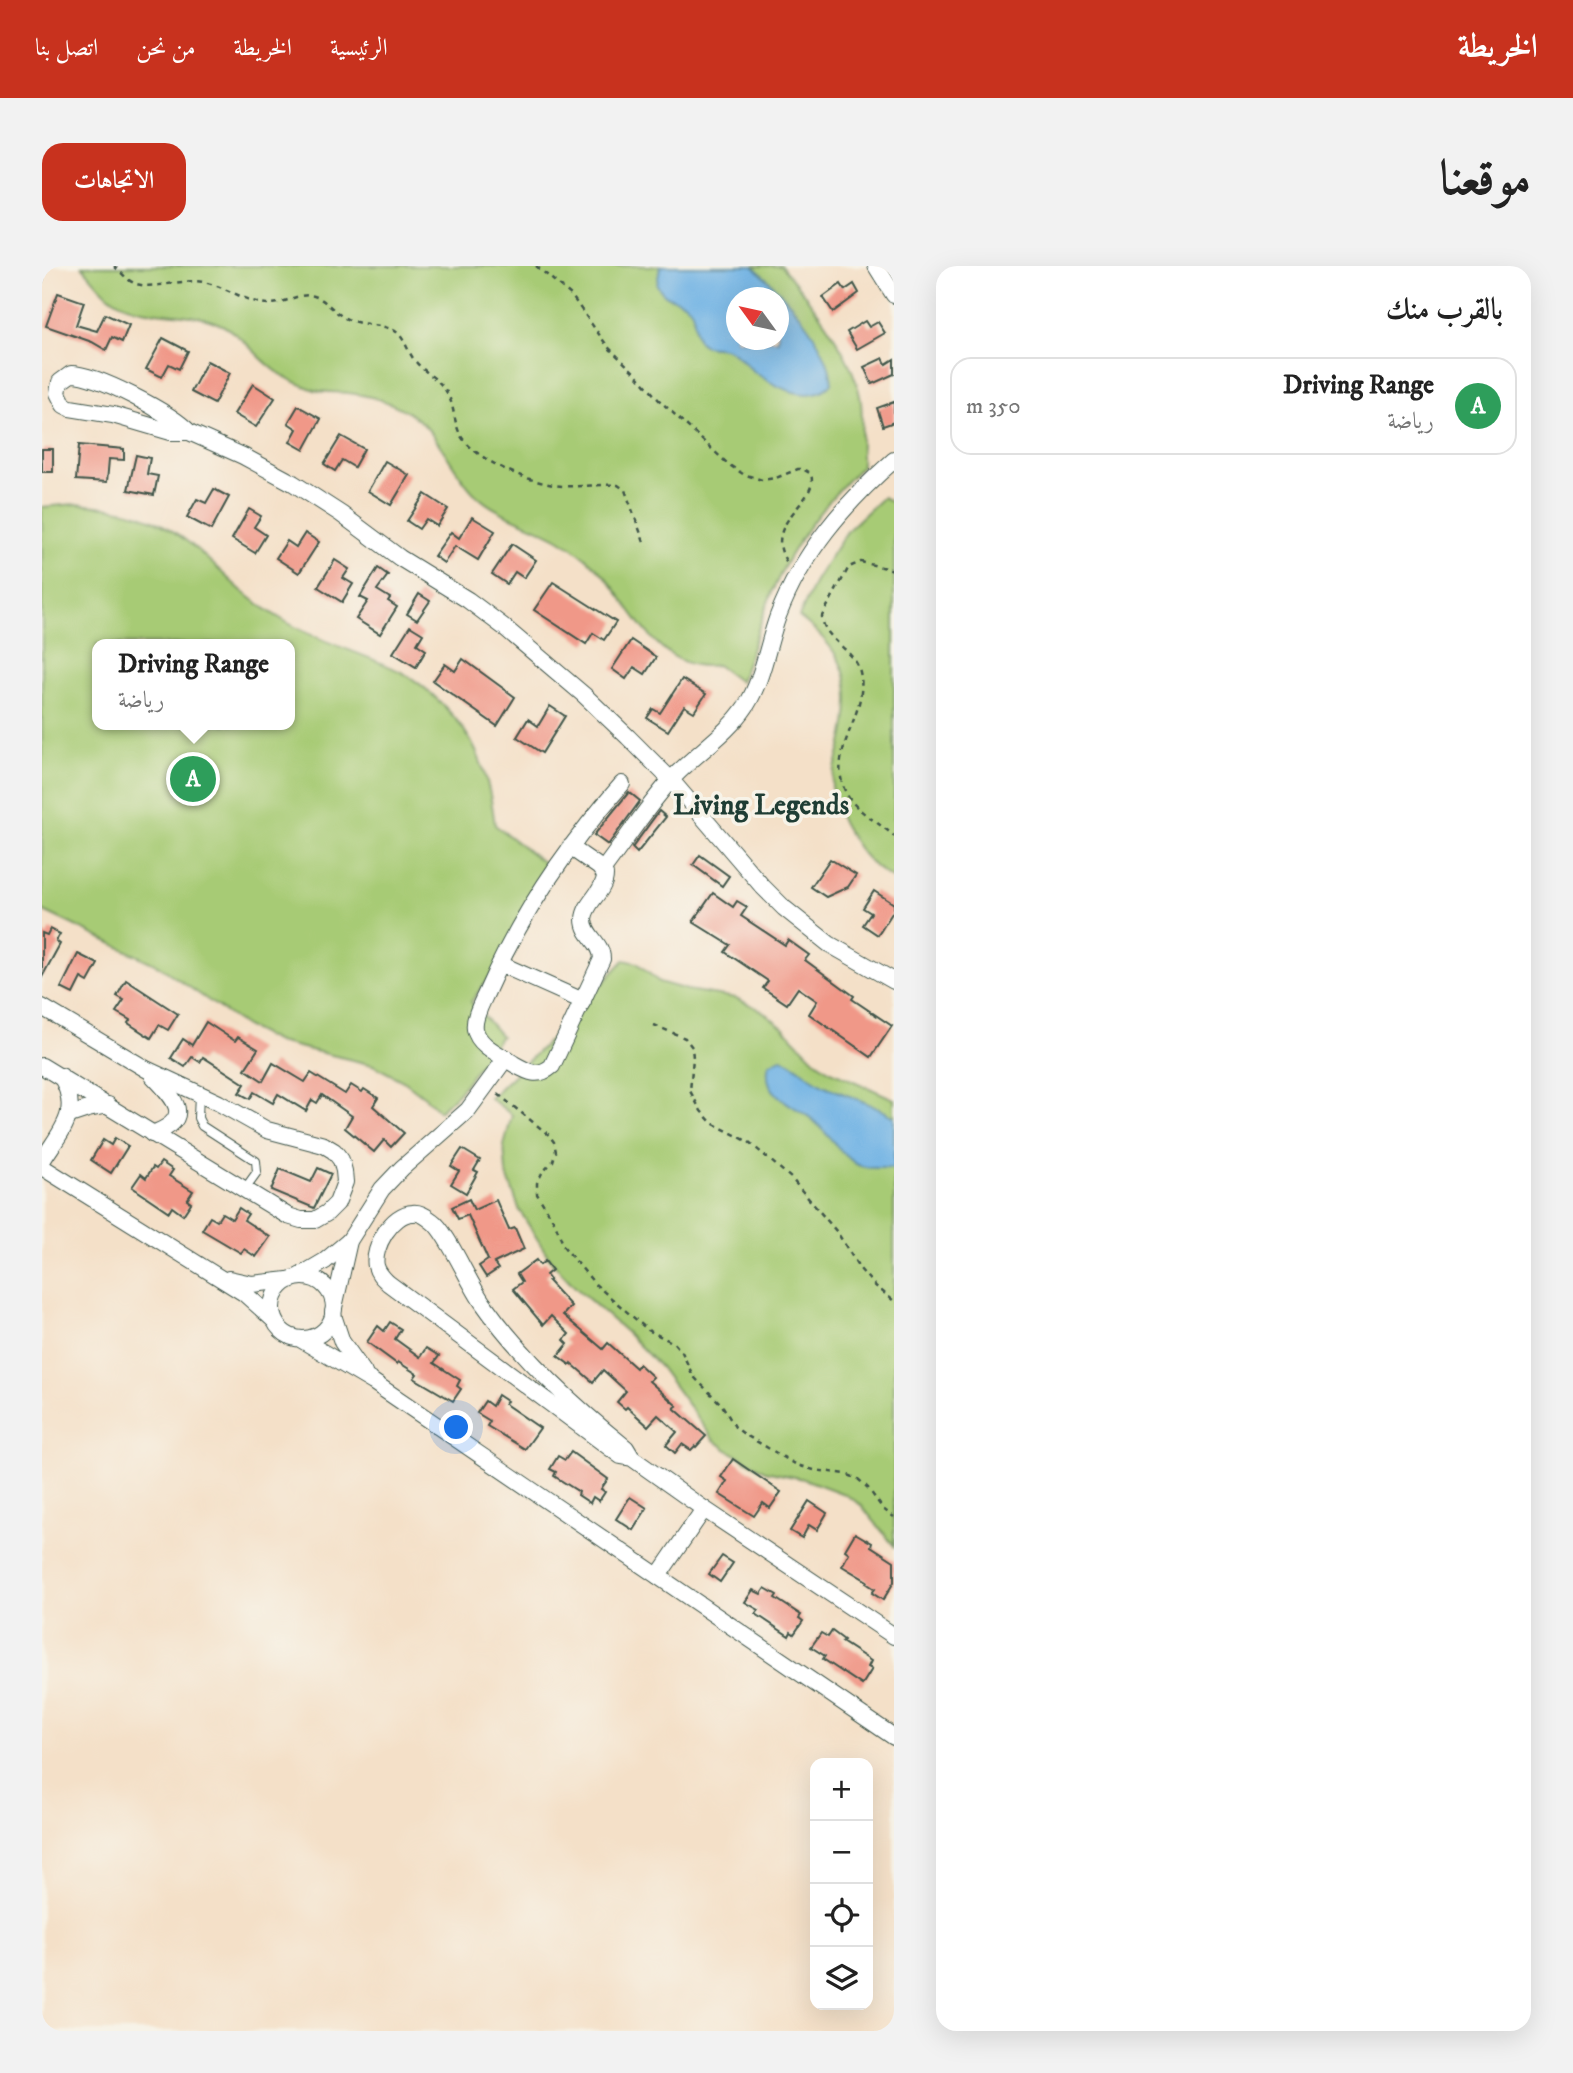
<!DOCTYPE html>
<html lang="ar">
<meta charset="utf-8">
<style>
body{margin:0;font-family:"IM FELL DW Pica",Amiri,serif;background:#f2f2f2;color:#222;direction:rtl}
.controls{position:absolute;right:21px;bottom:21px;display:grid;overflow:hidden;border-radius:14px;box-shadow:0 7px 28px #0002}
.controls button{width:63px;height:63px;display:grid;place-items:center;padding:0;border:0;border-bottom:2px solid #e0e0e0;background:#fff;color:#222;font:35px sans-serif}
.compass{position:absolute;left:684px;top:21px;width:63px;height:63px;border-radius:50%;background:#fff;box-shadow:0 7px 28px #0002;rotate:303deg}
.you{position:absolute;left:415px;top:1162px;width:24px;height:24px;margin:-18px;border:5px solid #fff;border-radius:50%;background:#1a73e8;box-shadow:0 0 0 10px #1a73e833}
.badge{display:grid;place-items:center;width:46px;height:46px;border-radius:50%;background:#c8321e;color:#fff;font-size:23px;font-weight:700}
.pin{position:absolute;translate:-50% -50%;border:4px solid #fff;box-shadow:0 2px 7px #0006}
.popup{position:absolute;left:50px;top:373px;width:203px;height:91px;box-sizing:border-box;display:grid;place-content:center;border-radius:14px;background:#fff;filter:drop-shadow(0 2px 5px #0005);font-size:23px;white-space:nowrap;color:#767676}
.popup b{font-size:26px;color:#222}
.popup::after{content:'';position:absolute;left:50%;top:100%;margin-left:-14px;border:14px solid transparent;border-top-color:#fff}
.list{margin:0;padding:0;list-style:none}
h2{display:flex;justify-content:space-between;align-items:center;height:91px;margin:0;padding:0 28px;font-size:30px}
h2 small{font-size:23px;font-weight:400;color:#767676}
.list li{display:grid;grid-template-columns:46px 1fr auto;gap:21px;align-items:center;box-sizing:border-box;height:98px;margin:0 14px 14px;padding:0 14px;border:2px solid #e0e0e0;border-radius:21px}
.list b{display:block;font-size:26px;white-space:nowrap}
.list p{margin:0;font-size:23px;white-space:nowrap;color:#767676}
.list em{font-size:23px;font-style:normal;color:#767676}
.icon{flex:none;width:38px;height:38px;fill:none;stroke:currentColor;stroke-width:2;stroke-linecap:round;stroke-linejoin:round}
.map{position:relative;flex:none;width:852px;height:1765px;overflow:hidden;direction:ltr;border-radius:21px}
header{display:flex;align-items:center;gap:42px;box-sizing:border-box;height:98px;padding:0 35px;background:#c8321e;color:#fff}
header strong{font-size:33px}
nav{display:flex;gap:38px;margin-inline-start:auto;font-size:24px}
.intro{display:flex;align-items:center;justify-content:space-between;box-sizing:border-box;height:168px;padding:0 42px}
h1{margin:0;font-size:49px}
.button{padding:18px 32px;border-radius:21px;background:#c8321e;color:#fff;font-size:24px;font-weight:700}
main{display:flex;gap:42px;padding:0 42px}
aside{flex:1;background:#fff;border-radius:21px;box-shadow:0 7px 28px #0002}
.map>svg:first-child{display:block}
.green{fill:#a7cb74;stroke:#638454;stroke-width:2;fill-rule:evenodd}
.water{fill:#6fb2e4;stroke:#47788c;stroke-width:2;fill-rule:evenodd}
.building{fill:#f09888}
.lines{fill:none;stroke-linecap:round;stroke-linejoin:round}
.lane-casing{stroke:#3f554a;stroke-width:10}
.street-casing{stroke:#3f554a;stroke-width:18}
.path{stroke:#3f554a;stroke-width:2.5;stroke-dasharray:5 5;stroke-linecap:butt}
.lane{stroke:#fff;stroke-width:8}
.street{stroke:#fff;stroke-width:16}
.labels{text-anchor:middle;stroke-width:7;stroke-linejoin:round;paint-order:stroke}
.neighbourhood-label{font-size:28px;font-weight:bold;fill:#1f3d34;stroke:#f7f3e8}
</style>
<header>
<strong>الخريطة</strong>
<nav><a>الرئيسية</a><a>الخريطة</a><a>من نحن</a><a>اتصل بنا</a></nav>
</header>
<div class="intro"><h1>موقعنا</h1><a class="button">الاتجاهات</a></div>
<main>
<aside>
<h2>بالقرب منك<small></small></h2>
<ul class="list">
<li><span class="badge" style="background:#2e9e5b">A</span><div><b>Driving Range</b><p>رياضة</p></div><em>350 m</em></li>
</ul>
</aside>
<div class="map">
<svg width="852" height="1765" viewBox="0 0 852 1765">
<rect width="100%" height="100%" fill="#f7f3e8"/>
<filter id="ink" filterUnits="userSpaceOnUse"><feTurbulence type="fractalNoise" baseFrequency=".0143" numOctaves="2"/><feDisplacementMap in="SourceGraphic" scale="14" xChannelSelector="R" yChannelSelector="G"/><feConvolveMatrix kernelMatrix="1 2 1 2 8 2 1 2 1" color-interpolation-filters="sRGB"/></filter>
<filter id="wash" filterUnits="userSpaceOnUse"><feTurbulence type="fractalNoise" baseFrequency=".00686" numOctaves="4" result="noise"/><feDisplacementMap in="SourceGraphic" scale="28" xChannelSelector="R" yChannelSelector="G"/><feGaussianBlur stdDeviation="1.57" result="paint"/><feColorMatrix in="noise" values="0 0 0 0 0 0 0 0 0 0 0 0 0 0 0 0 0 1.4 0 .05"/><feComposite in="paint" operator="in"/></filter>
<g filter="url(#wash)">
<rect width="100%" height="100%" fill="#f4e0c8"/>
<!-- green -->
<g class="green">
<path d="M40 0H739C768 34 809 85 818 130 823 154 816 175 820 200 786 233 756 270 736 313 720 346 711 382 698 416L675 399C620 409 592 344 562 309 550 296 532 282 517 273 489 257 456 250 433 228 413 208 402 180 383 160 364 140 333 130 306 127 293 125 283 128 270 123 255 117 240 111 228 100 212 87 199 69 180 59 146 42 103 53 73 34 59 25 51 12 40 0ZM694 32H736V74H694Z"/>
<path d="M841 231 852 237V613C832 603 818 587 807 568 800 556 792 543 790 529 788 515 795 496 799 482 814 423 808 389 757 351L774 313 806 264Z"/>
<path d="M33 238C59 240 87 243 111 254 143 269 165 293 190 316 207 332 227 346 246 357 282 378 322 387 359 406 379 416 397 434 412 451 439 482 448 519 453 559L502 597 485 646 461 693 429 736 459 770 416 827 397 845 384 832 363 816 331 799 235 776 203 760 117 700 0 644V241ZM55 378H247V459H55Z"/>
<path d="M582 694 595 697 617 716 645 724 694 732 719 744 741 761 774 795 787 804 852 833V1280L819 1239 802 1228 762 1213 723 1205 684 1183 671 1173 618 1101 585 1067 533 1021 509 995 478 945 464 906 462 880 470 849 448 832 521 761Z"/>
</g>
<!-- water -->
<g class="water">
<path d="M618 0H711C741 27 787 76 790 117 770 140 735 122 714 107 704 100 696 87 685 83 676 79 662 84 656 74 649 63 656 47 645 39 632 29 626 37 615 19ZM694 32H736V74H694Z"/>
<path d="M739 792C755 798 766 811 781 819 805 830 830 837 852 851V903C838 900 827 905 814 898 796 886 787 868 771 854 758 843 737 836 728 819 725 812 725 805 727 798Z"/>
</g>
<g id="blocks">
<!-- building -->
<g class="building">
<path d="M799 18 803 24 812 18 817 27 791 46 781 31Z"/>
<path d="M16 27 42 36 34 59 55 65 63 48 87 59 80 76 70 71 64 84 50 76 4 60Z"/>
<path d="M823 55 827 61 836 56 843 67 815 83 805 66Z"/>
<path d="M121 72 146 85 137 103 127 98 120 111 104 103Z"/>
<path d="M841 92 844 98 852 93V108L830 118 822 101Z"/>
<path d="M165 95 188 107 172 138 149 126Z"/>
<path d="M211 118 233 132 214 161 192 148Z"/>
<path d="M852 136V156L841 160 835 142Z"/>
<path d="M256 140 279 153 262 184 248 176 255 163 246 157Z"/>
<path d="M299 170 322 183 312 201 300 194 293 205 282 198Z"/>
<path d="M37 179 82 183V194L67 193 65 216 34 214Z"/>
<rect x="0" y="183" width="11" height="23"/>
<path d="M94 189 108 192 105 208 116 210 112 229 86 224Z"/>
<path d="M343 195 367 209 349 239 326 225Z"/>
<path d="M172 223 187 231 169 264 145 251 155 233 164 237Z"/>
<path d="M383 228 406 243 395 260 384 253 377 263 365 255Z"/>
<path d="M207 243 219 250 212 261 224 269 213 287 190 273Z"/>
<path d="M430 251 453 265 436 294 413 280 402 297 392 290 409 266 417 272Z"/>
<path d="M263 267 277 276 257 307 234 292 245 275 254 281Z"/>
<path d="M470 278 494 294 482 312 473 306 465 318 450 308Z"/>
<path d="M293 294 307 303 301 312 311 318 300 336 276 321Z"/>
<path d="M336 302 346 309 335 324 348 332 346 335 355 341 338 368 314 353 326 335 318 331Z"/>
<path d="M511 316 574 356 562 374 551 367 544 378 492 344Z"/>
<path d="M377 328 388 335 375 354 365 348Z"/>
<path d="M368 360 381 368 375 378 384 384 374 401 351 387Z"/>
<path d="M589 374 614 391 603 408 592 401 584 413 570 403Z"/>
<path d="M421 393 473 431 455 460 391 415 403 398 413 405Z"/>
<path d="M640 413 664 428 652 446 642 440 626 465 605 452 611 443 618 447Z"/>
<path d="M508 440 523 450 500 487 475 471 486 453 496 460Z"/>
<path d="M587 526 598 535 566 579 552 569Z"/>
<path d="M617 545 624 551 595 587 590 582Z"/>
<path d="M658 589 687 610 680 620 651 599Z"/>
<path d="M788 593 814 609 806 621 784 631 769 621Z"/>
<path d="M832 625 852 638V644L836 669 821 659 829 647 821 642Z"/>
<path d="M671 627 691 641 695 635 705 641 699 650 743 679 746 674 767 689 763 694 812 730 810 733 850 760 829 791 767 748 775 735 756 722 745 738 721 722 726 715 683 686 688 679 651 656Z"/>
<path d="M8 663 18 668 14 675 18 678 0 711V667L5 669Z"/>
<path d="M36 688 56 698 46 716 39 712 31 728 19 722Z"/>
<path d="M84 714 136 748 126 764 117 759 109 772 86 757 88 754 74 746 82 734 75 730Z"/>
<path d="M164 756 193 775 196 771 216 783 203 803 221 815 231 797 263 816 269 807 303 828 309 819 320 826 322 823 336 832 331 840 362 867 349 881 342 874 332 886 303 862 310 850 280 829 275 837 270 834 264 845 236 828 231 837 212 826 208 833 197 827 203 818 161 791 158 796 150 791 143 801 129 792 141 773 150 779Z"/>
<path d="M73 872 86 880 69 907 49 894 61 874 69 879Z"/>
<path d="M420 883 438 894 432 904 436 906 424 927 409 918 417 905 409 900Z"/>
<path d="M119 896 131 904 127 910 151 925 145 934 149 937 141 949 130 941 127 946 90 921 99 908 104 912 111 901 114 903Z"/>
<path d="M276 902 289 908 272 942 229 924 238 903 269 916Z"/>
<path d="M427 933 432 944 454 934 467 964 473 962 482 983 452 997 456 1003 444 1011 437 1000 446 994 426 949 416 953 410 941Z"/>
<path d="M197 942 206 948 202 954 228 971 214 991 202 983 199 987 160 964 168 951 175 955 180 947 190 953Z"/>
<path d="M494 994 498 999 503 995 510 1004 504 1009 508 1014 506 1015 529 1040 521 1049 561 1083 566 1077 594 1102 597 1098 611 1111 607 1115 635 1140 632 1142 664 1170 654 1181 653 1180 649 1184 640 1178 633 1187 624 1179 635 1166 616 1149 606 1160 585 1141 583 1143 575 1136 584 1125 561 1104 551 1116 529 1097 528 1099 516 1090 526 1078 522 1074 527 1068 509 1050 501 1059 471 1023 480 1016 475 1008Z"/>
<path d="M348 1056 359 1063 353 1073 378 1091 384 1082 397 1090 392 1097 418 1114 415 1120 419 1123 411 1135 372 1112 375 1108 356 1096 355 1098 325 1076 336 1060 342 1065Z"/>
<path d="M456 1129 465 1135 463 1138 498 1162 483 1183 445 1160 448 1155 435 1147 443 1135 450 1140Z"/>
<path d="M529 1186 566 1213 559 1223 563 1226 557 1235 551 1231 548 1237 536 1229 537 1226 512 1210 514 1206 508 1203 516 1190 523 1194Z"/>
<path d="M691 1193 739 1226 728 1242 721 1237 712 1250 677 1228 685 1215 679 1211Z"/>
<path d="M588 1231 605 1242 591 1264 574 1253Z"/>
<path d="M767 1235 785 1247 775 1264 767 1259 760 1272 748 1265Z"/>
<path d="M813 1267 830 1277 829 1280 852 1295V1316L841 1334 830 1327 833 1323 824 1317 825 1315 800 1300 807 1287 803 1284Z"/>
<path d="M680 1290 691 1297 678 1316 667 1308Z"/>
<path d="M723 1322 735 1329 733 1332 759 1349 757 1352 761 1355 752 1368 749 1366 747 1370 714 1348 717 1344 703 1336 711 1324 719 1328Z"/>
<path d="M790 1365 802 1374 800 1376 829 1395 826 1401 830 1403 820 1419 781 1393 783 1390 769 1381 779 1367 786 1371Z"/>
</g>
</g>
</g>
<g filter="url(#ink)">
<use href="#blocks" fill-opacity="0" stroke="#3f554a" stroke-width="2"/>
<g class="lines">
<!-- lane casing -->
<g class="lane-casing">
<path id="lane" d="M157 827 156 852 160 860 214 895 215 906 202 924"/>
</g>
<!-- street casing -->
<g class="street-casing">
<g id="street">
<path d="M834 0 852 29"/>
<path d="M29 108C55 108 129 147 147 166H129L71 149 28 142 22 139 16 127 18 116Z"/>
<path d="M147 166 201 190 251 217 299 248 358 292 426 334 462 361 542 429 586 471 629 514 720 620 742 642 787 678 852 715"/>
<path d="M528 581 557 601 563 609C563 626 543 636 542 653 542 670 560 676 560 693L510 800C496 812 486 806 472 798 459 789 436 780 433 763 431 751 441 735 446 723 479 648 526 579 580 518"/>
<path d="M561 604C583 575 604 542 628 515 652 488 684 470 704 440 721 413 725 380 736 350 760 287 802 238 852 194"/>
<path d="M458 698 541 735"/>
<path d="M0 741 104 803 177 837 225 864 282 879 292 885 299 894 302 905 303 916 295 937 285 947 273 954H259L246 950 0 800"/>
<path d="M28 849 46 843 66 839"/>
<path d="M110 868C152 853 134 834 111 810"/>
<path d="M0 895C19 864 40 847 19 810"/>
<path d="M0 901 202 1027 232 1054"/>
<circle cx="261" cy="1042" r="31"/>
<path d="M256 1011 283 995 307 975"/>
<path d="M187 1013 210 1018 246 1014"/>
<path d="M291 1046 307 975 340 923 360 902 426 844 464 792"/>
<path d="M291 1049 300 1076 322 1107"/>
<path d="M260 1074 331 1116 852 1471"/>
<path d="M590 1192 584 1182C533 1141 478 1090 441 1037 427 1018 405 965 390 955 385 951 377 946 371 947 350 947 330 982 334 1000 336 1008 341 1012 346 1017L579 1190 590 1192 662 1243 852 1370"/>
<path d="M616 1310 662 1243"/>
</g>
</g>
<!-- path -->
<g class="path">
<path d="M72 0C78 5 85 14 92 17 109 25 140 12 161 16 183 20 205 37 226 38 242 39 255 26 272 30 285 34 294 49 307 54 321 59 336 58 349 63 363 68 364 85 374 96 383 107 397 113 404 125 413 139 411 156 419 170 435 196 493 219 522 220 540 221 558 218 576 219L583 224 603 279"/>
<path d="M494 0 529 29 566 81 595 109 617 134 686 198 701 208 720 214 734 212 756 203H761L769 208C778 237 717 256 746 298"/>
<path d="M0 17 6 0"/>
<path d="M852 304 819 296 807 301 780 350C781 374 812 382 818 406 828 448 783 485 804 527 814 546 837 556 852 570"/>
<path d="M612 759 643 772 650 781 651 792 648 825 659 845 670 857 707 876 749 912 795 966 818 1003 831 1018 852 1035"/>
<path d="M456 828 507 869 512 876 514 886 511 895 500 907 495 917V928L513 957 522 981 553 1018 606 1064 632 1077 640 1086 651 1110 680 1139 693 1161 702 1168 755 1199 772 1204 804 1208 816 1213 826 1222 841 1243 852 1251"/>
</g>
<!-- lane -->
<use href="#lane" class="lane"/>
<!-- street -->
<use href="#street" class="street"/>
</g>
</g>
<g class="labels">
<!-- neighbourhood labels -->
<g class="neighbourhood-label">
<text x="719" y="548">Living Legends</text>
</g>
</g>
</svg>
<div class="controls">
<button>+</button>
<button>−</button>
<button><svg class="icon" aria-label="locate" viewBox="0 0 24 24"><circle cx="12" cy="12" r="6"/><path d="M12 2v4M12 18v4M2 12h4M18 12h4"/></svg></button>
<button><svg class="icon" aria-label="layers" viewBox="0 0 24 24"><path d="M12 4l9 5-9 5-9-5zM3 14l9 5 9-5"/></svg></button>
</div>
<svg class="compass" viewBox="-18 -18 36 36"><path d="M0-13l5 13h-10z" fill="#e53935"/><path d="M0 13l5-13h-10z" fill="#767676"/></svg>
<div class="you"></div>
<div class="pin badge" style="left:151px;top:513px;background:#2e9e5b">A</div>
<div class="popup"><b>Driving Range</b>رياضة</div>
</div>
</main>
